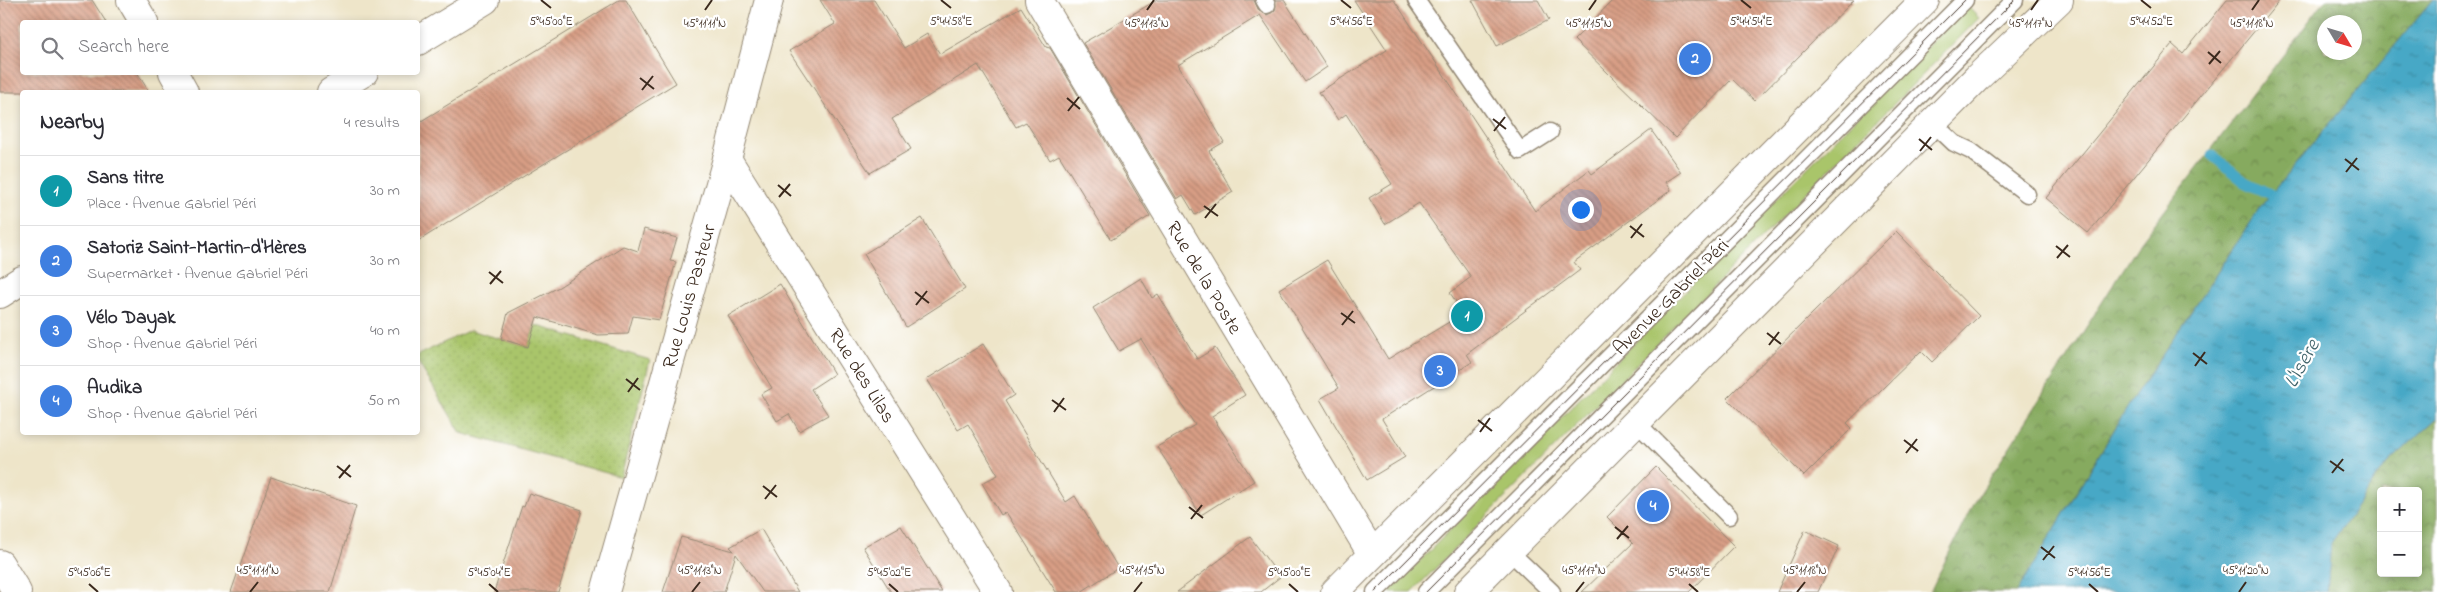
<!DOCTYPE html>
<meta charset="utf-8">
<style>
body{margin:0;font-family:"Indie Flower",sans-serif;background:#f2f2f3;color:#2b2b33}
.controls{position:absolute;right:15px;bottom:15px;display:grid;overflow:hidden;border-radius:5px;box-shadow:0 2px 8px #0003}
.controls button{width:45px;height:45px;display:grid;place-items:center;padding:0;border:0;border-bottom:1px solid #e1e1e2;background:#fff;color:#2b2b33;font:25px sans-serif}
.compass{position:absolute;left:2317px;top:15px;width:45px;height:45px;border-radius:50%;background:#fff;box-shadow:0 2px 8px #0003;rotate:128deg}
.you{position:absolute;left:1580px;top:209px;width:18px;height:18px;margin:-12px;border:4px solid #fff;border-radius:50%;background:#1a73e8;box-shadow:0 0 0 8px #1a73e833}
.badge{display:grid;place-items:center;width:32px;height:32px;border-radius:50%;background:#b45309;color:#fff;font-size:16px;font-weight:700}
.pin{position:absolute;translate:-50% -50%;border:2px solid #fff;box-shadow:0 1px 5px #0006}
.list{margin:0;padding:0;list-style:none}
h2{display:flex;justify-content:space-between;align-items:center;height:65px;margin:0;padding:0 20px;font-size:21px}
h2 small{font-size:16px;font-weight:400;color:#7c7c81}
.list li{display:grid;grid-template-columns:32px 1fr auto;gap:15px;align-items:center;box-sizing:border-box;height:70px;padding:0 20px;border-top:1px solid #e1e1e2}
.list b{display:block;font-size:19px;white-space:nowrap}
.list p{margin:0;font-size:16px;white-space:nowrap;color:#7c7c81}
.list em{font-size:16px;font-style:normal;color:#7c7c81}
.icon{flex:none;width:28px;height:28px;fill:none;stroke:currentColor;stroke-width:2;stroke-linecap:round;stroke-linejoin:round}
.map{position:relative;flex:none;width:2437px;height:592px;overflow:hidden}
.search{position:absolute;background:#fff;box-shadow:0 2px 8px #0003;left:20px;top:20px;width:400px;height:55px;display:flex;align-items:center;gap:12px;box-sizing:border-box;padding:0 18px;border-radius:5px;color:#7c7c81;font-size:19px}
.panel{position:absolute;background:#fff;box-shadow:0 2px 8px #0003;left:20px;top:90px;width:400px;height:345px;border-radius:5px}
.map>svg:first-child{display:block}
.grass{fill:#a9c56b;stroke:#727844}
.forest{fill:url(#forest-crowns);stroke:#606a3e;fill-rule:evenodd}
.park{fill:url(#park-dots);stroke:#727844}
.water{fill:url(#water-ripples);stroke:#406972}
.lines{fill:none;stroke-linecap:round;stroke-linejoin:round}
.stream{stroke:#46a8c6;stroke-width:11}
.building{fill:url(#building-back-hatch)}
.service-casing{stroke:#948874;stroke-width:19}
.minor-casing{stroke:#948874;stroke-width:30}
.secondary-casing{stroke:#948874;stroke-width:30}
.service{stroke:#fff;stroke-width:16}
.minor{stroke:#fff;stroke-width:28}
.secondary{stroke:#fff;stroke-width:28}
.tram{stroke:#3b2a1e;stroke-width:1}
.ticks{fill:none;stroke:#3b2a1e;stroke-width:2}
.labels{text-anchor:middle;stroke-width:4.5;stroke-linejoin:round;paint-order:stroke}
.street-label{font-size:20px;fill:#3b2a1e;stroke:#fff}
.water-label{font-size:21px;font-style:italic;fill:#40636a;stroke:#fff}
.ticks-label{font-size:12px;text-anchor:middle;fill:#3b2a1e;stroke:#fff;stroke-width:4.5;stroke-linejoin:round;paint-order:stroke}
</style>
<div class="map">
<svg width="2437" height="592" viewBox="0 0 2437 592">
<defs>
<pattern id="forest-crowns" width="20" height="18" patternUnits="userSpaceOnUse" patternTransform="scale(1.25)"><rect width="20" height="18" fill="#86aa5f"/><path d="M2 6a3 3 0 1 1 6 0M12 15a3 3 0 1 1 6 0" fill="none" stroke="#6f8b4e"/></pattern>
<pattern id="park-dots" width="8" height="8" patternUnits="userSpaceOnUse" patternTransform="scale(1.25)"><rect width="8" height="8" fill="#a9c56b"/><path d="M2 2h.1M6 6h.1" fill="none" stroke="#92a95c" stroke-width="1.8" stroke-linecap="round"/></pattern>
<pattern id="water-ripples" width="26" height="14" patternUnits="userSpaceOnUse" patternTransform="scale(1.25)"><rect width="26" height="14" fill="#46a8c6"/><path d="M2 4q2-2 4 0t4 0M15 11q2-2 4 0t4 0" fill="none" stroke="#3c89a0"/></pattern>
<pattern id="building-back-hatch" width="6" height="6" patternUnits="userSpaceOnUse" patternTransform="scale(1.25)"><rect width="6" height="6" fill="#d89e85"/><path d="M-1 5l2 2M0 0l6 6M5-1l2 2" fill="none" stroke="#b0816c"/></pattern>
</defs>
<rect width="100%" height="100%" fill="#fff"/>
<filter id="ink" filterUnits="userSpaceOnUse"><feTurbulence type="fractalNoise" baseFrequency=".02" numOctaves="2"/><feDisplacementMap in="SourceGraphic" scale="10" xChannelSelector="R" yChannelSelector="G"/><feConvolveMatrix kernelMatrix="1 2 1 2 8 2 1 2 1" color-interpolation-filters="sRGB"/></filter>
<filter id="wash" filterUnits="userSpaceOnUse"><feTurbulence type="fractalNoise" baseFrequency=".0096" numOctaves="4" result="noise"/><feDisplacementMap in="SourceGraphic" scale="20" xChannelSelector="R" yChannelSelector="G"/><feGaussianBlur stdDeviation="1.12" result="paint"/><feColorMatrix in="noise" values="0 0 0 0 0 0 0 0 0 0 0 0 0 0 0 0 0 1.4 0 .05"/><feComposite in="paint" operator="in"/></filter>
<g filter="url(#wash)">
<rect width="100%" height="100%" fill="#eee5c9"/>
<!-- grass -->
<path class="grass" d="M1967 6 1979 18 1412 592H1389Z"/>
<!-- forest -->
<g class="forest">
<path d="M2325 0H2433L2265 201 2129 405 2017 592H1930L1972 506 2140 243ZM2324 22H2354V52H2324Z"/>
<path d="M2437 418V592H2327L2331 543 2385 466ZM2381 491H2418V573H2381Z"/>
</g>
<!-- park -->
<path class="park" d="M535 325 650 360 621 477 461 433 418 362V355L470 330 528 347Z"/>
<!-- water -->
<path class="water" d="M2433 0H2437V418L2385 466 2331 543 2327 592H2017L2129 405 2265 201Z"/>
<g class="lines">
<!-- stream -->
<path class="stream" d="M2212 155 2245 182 2284 201"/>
</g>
<g id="blocks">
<!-- building -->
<g class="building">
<path d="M0 0H92L106 22H22V72H137L149 92H0Z"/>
<path d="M619 0H626L676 83 418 241V123Z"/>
<path d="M820 0H874L904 48 927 34 940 54 1021 7 1046 47 1050 48 1150 216 1111 240 1059 155 1050 160 1026 122 1016 127 978 65 892 119 911 149 870 173 789 51 835 24Z"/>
<path d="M1157 0H1254L1259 11 1267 15 1275 10 1276 0H1284L1327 67 1305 82 1260 15 1178 65 1224 142 1209 151 1233 192 1195 215 1183 195 1177 199 1083 43Z"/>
<path d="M1354 0H1394L1535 211 1589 170 1592 174 1651 130 1681 172 1666 182 1671 190 1574 262 1580 270 1467 354 1472 362 1382 419 1405 457 1367 480 1320 399 1339 388 1279 289 1327 260 1388 359 1464 313 1450 293 1471 277 1419 203 1385 224 1369 198 1392 184 1346 114 1338 120 1319 92 1387 50Z"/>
<path d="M1472 0H1538L1549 20 1497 46Z"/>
<path d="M1613 0H1854L1755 101 1732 79 1675 138 1574 40Z"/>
<path d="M2227 0H2280L2088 233 2046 198 2172 44 2183 54Z"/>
<path d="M922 218 965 289 906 327 864 254Z"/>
<path d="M644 229 677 238 670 261 676 262 659 320 633 316 628 334 598 335 537 317 528 347 501 339 508 313 559 287 623 246 638 251Z"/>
<path d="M1896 231 1979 316 1932 362 1921 351 1847 423 1852 428 1804 476 1727 398Z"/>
<path d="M1141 278 1152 298 1158 294 1197 359 1215 348 1245 395 1212 416 1254 481 1201 515 1157 447 1195 425 1141 339 1119 351 1093 308Z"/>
<path d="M780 284 834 374 811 389 828 415 799 431 789 414 777 421 761 394 772 388 728 316Z"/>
<path d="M983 344 1014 395 1005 401 1066 502 1075 496 1118 568 1081 592H1056L1006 512 1001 515 982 483 998 475 968 424 958 430 927 379Z"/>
<path d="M1656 467 1734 546 1689 592H1582L1633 543 1607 517Z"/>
<path d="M271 477 356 506 330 592H231Z"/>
<path d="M529 493 582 510 558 592H494L522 506 524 507Z"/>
<path d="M901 526 923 561 942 592H891L863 547Z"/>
<path d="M761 529 798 592H763L736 554 724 592H663L681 537 734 551 730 547Z"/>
<path d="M1805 530 1839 546 1818 592H1777Z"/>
<path d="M1250 537 1280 577 1261 592H1177Z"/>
</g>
</g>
</g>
<g filter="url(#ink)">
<use href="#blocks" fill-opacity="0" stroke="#948874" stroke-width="1"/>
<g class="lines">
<!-- service casing -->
<g class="service-casing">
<g id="service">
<path d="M1264 0 1267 5"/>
<path d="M1416 0 1520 151 1550 132"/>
<path d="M1933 123 1954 143 1971 151 2027 194"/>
<path d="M1636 422 1729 516"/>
<path d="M1509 551 1552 592"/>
<path d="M1375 592 1965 0"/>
<path d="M1426 592 2015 0"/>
</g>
</g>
<!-- minor casing -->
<g class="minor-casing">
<g id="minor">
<path d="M131 0 144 22"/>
<path d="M1039 0 1372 554"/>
<path d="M418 41 485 0"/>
<path d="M173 72 184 92"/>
<path d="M331 92 364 72"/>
<path d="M727 159 998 592"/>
<path d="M0 294 22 280"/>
<path d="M0 564 17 592"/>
<path d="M605 592 727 159 769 0"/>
</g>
</g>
<!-- secondary casing -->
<g class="secondary-casing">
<g id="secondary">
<path d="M1335 592 1925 0"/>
<path d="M1468 592 1977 78 2059 0"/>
</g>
</g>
<!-- service -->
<use href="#service" class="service"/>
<!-- minor -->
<use href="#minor" class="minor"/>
<!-- secondary -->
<use href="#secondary" class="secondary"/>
<!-- tram -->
<g class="tram">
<path d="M1375 592 1965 0"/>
<path d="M1426 592 2015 0"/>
</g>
</g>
</g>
<!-- ticks -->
<path class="ticks" d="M541 0 551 8M941 0 951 8M1341 0 1351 8M1741 0 1751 8M2141 0 2151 8M705 10 712 0M1147 10 1154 0M1589 10 1596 0M2031 10 2038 0M2252 10 2259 0M2208 52 2221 63M2209 64 2220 51M640 78 654 89M642 90 653 76M1067 98 1080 109M1068 111 1079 97M1493 119 1506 129M1494 131 1505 117M1919 139 1932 150M1920 151 1931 137M2345 159 2359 170M2346 172 2357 158M778 185 791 196M779 197 790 184M1204 206 1218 216M1205 218 1216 204M1630 226 1644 237M1631 238 1642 224M2056 246 2070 257M2057 258 2068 245M489 272 503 283M490 284 501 271M915 292 929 303M916 305 927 291M1341 313 1355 323M1342 325 1353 311M1767 333 1781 344M1769 345 1779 332M2193 353 2207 364M2195 366 2205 352M626 379 640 390M628 392 638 378M1052 400 1066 410M1054 412 1064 398M1478 420 1492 431M1480 432 1490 418M1904 440 1918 451M1906 453 1917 439M2330 461 2344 471M337 466 351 477M2332 473 2343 459M339 478 350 465M763 486 777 497M765 499 776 485M1189 507 1203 518M1191 519 1202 505M1615 527 1629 538M1617 539 1628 526M2041 547 2055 558M2043 560 2054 546M89 584 98 592M489 584 498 592M889 584 898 592M1289 584 1298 592M1689 584 1698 592M2089 584 2098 592M250 592 258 582M692 592 700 582M1134 592 1142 582M1576 592 1584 582M1797 592 1805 582M2239 592 2246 582"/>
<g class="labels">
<!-- street labels -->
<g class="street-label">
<text transform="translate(1205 277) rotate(59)" y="7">Rue de la Poste</text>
<text transform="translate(688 296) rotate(-74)" y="7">Rue Louis Pasteur</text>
<text transform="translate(1670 296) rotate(-45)" y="7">Avenue Gabriel Péri</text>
<text transform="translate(863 375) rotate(58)" y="7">Rue des Lilas</text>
</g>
<!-- water labels -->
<g class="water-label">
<text transform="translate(2301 363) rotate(-61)" y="7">L'Isère</text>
</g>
</g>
<g class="ticks-label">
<text x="551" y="25">5°45'00"E</text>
<text x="951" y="25">5°44'58"E</text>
<text x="1351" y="25">5°44'56"E</text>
<text x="1751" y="25">5°44'54"E</text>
<text x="2151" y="25">5°44'52"E</text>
<text x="1147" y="27">45°11'13"N</text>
<text x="2031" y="27">45°11'17"N</text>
<text x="705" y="27">45°11'11"N</text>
<text x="1589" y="27">45°11'15"N</text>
<text x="2252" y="27">45°11'18"N</text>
<text x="258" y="574">45°11'11"N</text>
<text x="700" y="574">45°11'13"N</text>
<text x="1142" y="574">45°11'15"N</text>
<text x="1584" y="574">45°11'17"N</text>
<text x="1805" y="574">45°11'18"N</text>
<text x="2246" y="574">45°11'20"N</text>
<text x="89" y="576">5°45'06"E</text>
<text x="489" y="576">5°45'04"E</text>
<text x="889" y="576">5°45'02"E</text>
<text x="1289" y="576">5°45'00"E</text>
<text x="1689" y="576">5°44'58"E</text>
<text x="2089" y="576">5°44'56"E</text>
</g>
</svg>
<div class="controls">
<button>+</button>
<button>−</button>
</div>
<svg class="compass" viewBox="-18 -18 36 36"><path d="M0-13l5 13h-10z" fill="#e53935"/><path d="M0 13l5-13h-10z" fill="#7c7c81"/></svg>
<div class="you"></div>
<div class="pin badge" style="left:1467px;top:316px;background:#0f9aa8">1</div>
<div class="pin badge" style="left:1695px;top:59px;background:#3f7fe0">2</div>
<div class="pin badge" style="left:1440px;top:371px;background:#3f7fe0">3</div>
<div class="pin badge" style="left:1653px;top:506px;background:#3f7fe0">4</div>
<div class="search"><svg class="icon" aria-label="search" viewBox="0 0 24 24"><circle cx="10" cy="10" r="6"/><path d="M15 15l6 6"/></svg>Search here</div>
<section class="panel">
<h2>Nearby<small>4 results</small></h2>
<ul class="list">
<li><span class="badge" style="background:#0f9aa8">1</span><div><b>Sans titre</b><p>Place · Avenue Gabriel Péri</p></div><em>30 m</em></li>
<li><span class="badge" style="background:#3f7fe0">2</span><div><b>Satoriz Saint-Martin-d'Hères</b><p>Supermarket · Avenue Gabriel Péri</p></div><em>30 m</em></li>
<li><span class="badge" style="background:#3f7fe0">3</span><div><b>Vélo Dayak</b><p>Shop · Avenue Gabriel Péri</p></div><em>40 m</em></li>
<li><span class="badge" style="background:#3f7fe0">4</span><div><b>Audika</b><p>Shop · Avenue Gabriel Péri</p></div><em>50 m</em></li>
</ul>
</section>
</div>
